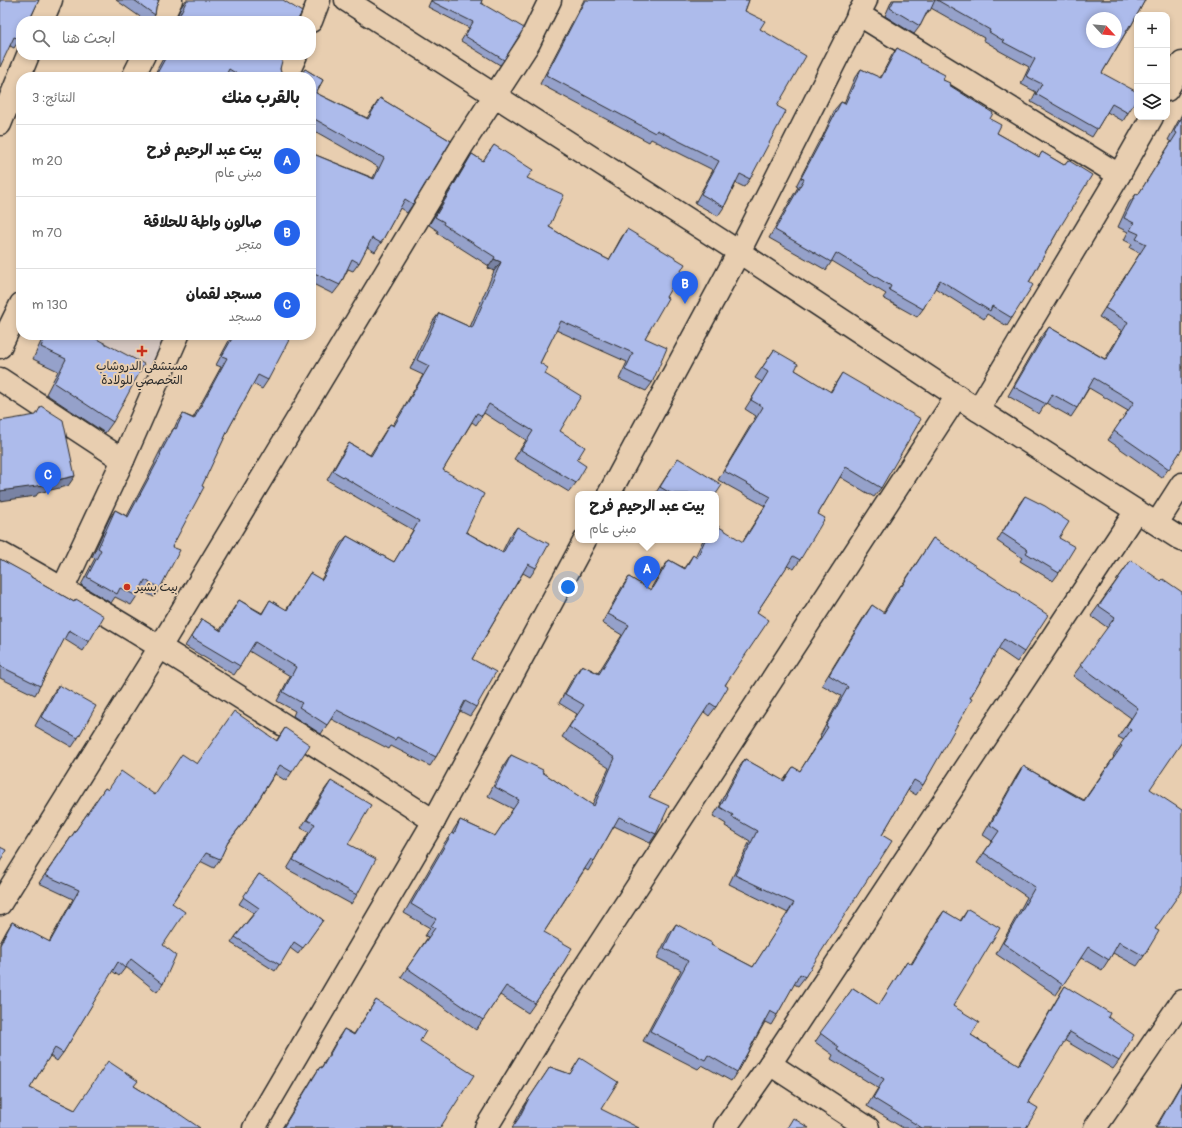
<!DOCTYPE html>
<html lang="ar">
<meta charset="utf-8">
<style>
body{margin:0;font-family:Pangolin,"Playpen Sans Arabic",sans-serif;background:#f2f2f2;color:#222;direction:rtl}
.controls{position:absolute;right:12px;top:12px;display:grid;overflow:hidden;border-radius:8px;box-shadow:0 2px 6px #0003}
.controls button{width:36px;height:36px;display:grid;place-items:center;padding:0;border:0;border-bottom:1px solid #e0e0e0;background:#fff;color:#222;font:20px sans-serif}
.compass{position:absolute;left:1086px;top:12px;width:36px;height:36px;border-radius:50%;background:#fff;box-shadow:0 2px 6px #0003;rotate:116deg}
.you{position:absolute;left:568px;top:587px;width:14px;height:14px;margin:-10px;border:3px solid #fff;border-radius:50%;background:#1a73e8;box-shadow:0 0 0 6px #1a73e833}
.badge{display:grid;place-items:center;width:26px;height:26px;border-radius:50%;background:#2563eb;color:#fff;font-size:13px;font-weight:700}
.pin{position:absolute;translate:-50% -33px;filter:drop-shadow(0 1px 2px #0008)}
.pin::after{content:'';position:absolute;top:21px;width:14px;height:12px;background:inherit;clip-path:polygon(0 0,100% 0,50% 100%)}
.popup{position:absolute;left:575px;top:491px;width:144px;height:52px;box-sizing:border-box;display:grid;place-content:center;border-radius:8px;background:#fff;filter:drop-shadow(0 1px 3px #0005);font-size:13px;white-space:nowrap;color:#767676}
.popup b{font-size:15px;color:#222}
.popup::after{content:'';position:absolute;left:50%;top:100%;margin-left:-8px;border:8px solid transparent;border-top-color:#fff}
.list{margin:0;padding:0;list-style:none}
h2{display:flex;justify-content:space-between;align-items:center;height:52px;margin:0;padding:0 16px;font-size:17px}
h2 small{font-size:13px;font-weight:400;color:#767676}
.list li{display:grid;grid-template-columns:26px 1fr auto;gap:12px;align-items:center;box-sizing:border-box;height:72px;padding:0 16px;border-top:1px solid #e0e0e0}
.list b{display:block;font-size:15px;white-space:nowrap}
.list p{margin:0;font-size:13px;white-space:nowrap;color:#767676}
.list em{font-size:13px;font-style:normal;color:#767676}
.icon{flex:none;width:22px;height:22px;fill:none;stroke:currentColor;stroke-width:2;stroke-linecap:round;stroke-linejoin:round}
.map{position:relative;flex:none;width:1182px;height:1128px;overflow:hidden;direction:ltr}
.search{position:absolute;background:#fff;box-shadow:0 2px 6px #0003;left:16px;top:16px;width:300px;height:44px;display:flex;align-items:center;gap:10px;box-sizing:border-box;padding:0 14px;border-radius:16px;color:#767676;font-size:15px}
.panel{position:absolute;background:#fff;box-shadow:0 2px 6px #0003;left:16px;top:72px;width:300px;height:268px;border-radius:16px;direction:rtl}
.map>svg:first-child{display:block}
.built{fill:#d6c8c2}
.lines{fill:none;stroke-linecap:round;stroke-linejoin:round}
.street-casing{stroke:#2b2b2b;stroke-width:25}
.street{stroke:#e8ceb0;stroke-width:22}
.wall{fill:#95a1ca;stroke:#2b2b2b}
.shaded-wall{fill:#7983a4;stroke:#2b2b2b}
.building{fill:#adbbeb;stroke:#2b2b2b;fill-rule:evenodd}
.poi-dot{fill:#c8321e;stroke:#e8ceb0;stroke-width:1.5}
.labels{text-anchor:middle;stroke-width:4;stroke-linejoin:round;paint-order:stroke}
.poi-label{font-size:12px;fill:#2b2b2b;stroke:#e8ceb0}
</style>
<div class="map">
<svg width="1182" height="1128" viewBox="0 0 1182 1128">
<rect width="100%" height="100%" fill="#e8ceb0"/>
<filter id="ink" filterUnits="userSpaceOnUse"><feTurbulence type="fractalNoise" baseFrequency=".025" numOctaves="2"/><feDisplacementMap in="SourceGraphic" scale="8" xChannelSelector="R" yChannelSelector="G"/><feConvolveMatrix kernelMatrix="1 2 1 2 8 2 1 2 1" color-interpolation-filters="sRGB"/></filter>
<g filter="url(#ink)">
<!-- built -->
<path class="built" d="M88 335H170L155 368Z"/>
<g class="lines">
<!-- street casing -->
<g class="street-casing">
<g id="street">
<path d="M346 0 739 252 978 410 1182 540"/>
<path d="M858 14 1119 175"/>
<path d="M42 21 51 0"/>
<path d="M161 21 171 0"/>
<path d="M311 21 319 0"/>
<path d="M133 77 144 55"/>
<path d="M286 77 296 55"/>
<path d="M1167 90 1182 63"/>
<path d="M0 124 28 55"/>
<path d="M0 347 21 304"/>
<path d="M0 379 123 460"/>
<path d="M978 410 1119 175 1152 117"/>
<path d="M609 494 739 252 866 0"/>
<path d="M1157 523 1182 484"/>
<path d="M0 553C149 636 291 730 434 821"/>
<path d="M63 588 123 460 178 335"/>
<path d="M0 904 160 647 462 146 529 43 550 0"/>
<path d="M770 1064 868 1128"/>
<path d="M254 1128 434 821 585 540"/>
<path d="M486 1128 569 991 957 396"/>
<path d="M725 1128 770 1064 1136 511"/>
<path d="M1095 1128 1182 1001"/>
</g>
</g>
<!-- street -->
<use href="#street" class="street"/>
</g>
<!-- wall -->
<g class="wall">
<path d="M0 0 20 39 14 48 10 46Z"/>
<path d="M116 0H159L156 7 155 15 151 21H146Z"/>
<path d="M186 0 297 21H175L181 7Z"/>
<path d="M431 0H482L481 3 504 60 500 65 461 41 469 28 428 7Z"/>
<path d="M584 0H749L745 11 760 29 777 106 750 179 744 187 736 183 724 207 718 216 695 203 713 170 651 139 649 142 540 84Z"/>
<path d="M892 0H1145L1131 26 1125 34 1102 73 1128 113 1123 121 1107 112 1097 129 1092 137 1031 102 1036 92 1021 84 1029 67 998 50V49L983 40 984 38 931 8 924 18 920 26 914 34 885 16Z"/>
<path d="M897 48 920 62 943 80 990 119 997 133 1039 157 1042 152 1064 165 1068 160 1059 229 1029 282 1012 318 1007 326 987 314 984 319 935 288 923 309 917 317 883 298 886 294 832 261 826 270 769 238 798 187 796 186 818 143 822 138 835 109 841 102 844 103 855 77 861 69 880 78 892 55Z"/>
<path d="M165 55H281L280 69 282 76 284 77H153Z"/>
<path d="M305 69 323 80 316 93 367 118 380 98 451 141 413 204 407 213 400 208 381 243 375 252 367 247 359 263 353 271 348 269 340 285 333 294 311 283V153L373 178 378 167 311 129V77H300Z"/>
<path d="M1182 114V449L1162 478 1108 440 1128 411 1089 388 1077 408 1071 417 1046 403 1039 414 1008 396 1042 336 1049 327 1105 359 1122 331 1099 317 1140 253 1130 248 1132 244 1124 240 1128 232 1118 227 1129 203 1136 194 1138 195 1171 142 1168 140Z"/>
<path d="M494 145 527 178 549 227 570 240 609 260 621 238 627 229 666 297 645 338 652 383 646 391 619 379 627 362 556 330 540 363 545 374 560 431 577 460 576 483 569 492 514 459 526 440 484 413 476 425 472 422 443 470 466 532 502 552 510 536 517 527 536 568 530 577 523 573 472 659 476 707 470 716 460 711 436 757 430 766 391 746 389 749 331 719 321 734 293 716 295 711 277 701 290 676 249 651 240 666 234 675 185 646 202 619 220 630 233 609 239 600 262 613 270 600 286 610 310 573 321 580 340 544 347 536 394 562 413 530 327 480 343 452 349 443 370 455 384 433 390 424 393 425 423 375 410 369 433 321 439 313 470 327 494 271 488 268 489 266 437 233 438 231 429 225 466 163 472 154 483 161Z"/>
<path d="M44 335H89L113 422 105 433 46 394 58 371 33 359Z"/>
<path d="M232 335H280L268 380 262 389 253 384 229 428 172 547 160 588 154 597 140 590 137 596 131 605 115 597 111 603 81 585 95 558 92 557 109 519 115 510 127 516 155 463H154L167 437 174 428V429L177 422 183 414 193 418 221 367 216 365Z"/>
<path d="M774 350 795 370 830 392 842 373 881 488 874 497 840 477 818 514 800 560 794 569 787 566 757 612 716 707 709 716 704 712 649 797 656 834 650 843 614 826 594 861 588 871 585 869 544 932 560 968 528 1013 500 995 476 1030 401 977 428 937 425 936 430 928 404 913 445 842 452 833 454 829 460 820 495 836 513 809 488 796 505 764 511 755 542 772 592 805 609 768 562 737 577 714 559 703 575 674 582 665 598 673 622 635 602 623 622 587 629 577 650 590 662 569 669 560 684 568 693 555 695 557 703 540H716L742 542 765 506 718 480 756 416 745 409 762 382 755 378Z"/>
<path d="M678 458 716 494H655Z"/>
<path d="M1025 496 1059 538V573L1053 581 1020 561 1022 558 997 541 1019 504Z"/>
<path d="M933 538 1019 596 1024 652 1017 662 998 649 970 698 923 785 916 795 908 790 882 835 805 977 798 986 794 984 777 1015 771 1025 765 1022 737 1072 731 1081 702 1065 698 1069 643 1041 681 970 657 958 669 934 676 924 711 945 753 967 788 913 729 884 750 841 725 826 726 824 713 816 721 804 720 803 738 769 745 759 783 781 793 767 800 771 821 737 820 736 841 696 822 685 865 615 872 605 883 613 894 594 901 585H902Z"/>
<path d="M0 559 74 602 76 599 89 642 83 651 64 639 40 686 35 695 0 678Z"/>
<path d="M1131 560 1150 789 1155 929 1144 956 1137 966 1113 953 1102 970 1081 958 1056 995 996 954 1027 897 977 863 992 841 983 835 1016 777 1023 766 1084 800 1114 757 1113 756 1124 740 1118 737 1131 718 1073 676 1108 628 1091 616Z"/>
<path d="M59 685 78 738 72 747 35 726 53 693Z"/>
<path d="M285 728 292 772 286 781 275 774 249 815 227 844 220 859 214 868 200 861 172 903 163 945V984L157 992 126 967 119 976 112 971 63 1053 57 1061 50 1056 30 1088 75 1110 134 1086 175 1112 0 1128V943L7 930 12 922 49 942 73 899 39 883 105 788 108 790 155 795 197 764 276 741Z"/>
<path d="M331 781 357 895 351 904 287 869 309 832 301 828 325 789Z"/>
<path d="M259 874 323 920 298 954 290 948 275 971 231 943 235 937 254 913 239 904Z"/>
<path d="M968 909 953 1006 971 1035 1018 1065 1060 994 1065 986 1108 1017 1119 1061 1113 1069 1064 1040 1028 1102 1026 1128H903L867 1106 878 1088 831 1059 833 1055 815 1042 853 988 879 1005 907 961 911 964 938 919 944 911 960 921Z"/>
<path d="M376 1000 420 1041 440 1128H282L314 1076 320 1067 321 1068 338 1038 344 1029 354 1034Z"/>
<path d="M580 1058 601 1109 512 1128 522 1109 550 1067 570 1074Z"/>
<path d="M1182 1082V1128H1155L1179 1087Z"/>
</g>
<!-- shaded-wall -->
<g class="shaded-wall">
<path d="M494 259 501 262 494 271 488 268Z"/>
<path d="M75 476 68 486 38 493 36 496 0 501V491L43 483Z"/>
</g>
<!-- building -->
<g class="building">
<path d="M0 0H39L29 21H21V37L20 39 14 37 0 67Z"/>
<path d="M134 0H159L156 7 155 15Z"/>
<path d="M187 0H283L302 12 297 21H176L178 18Z"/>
<path d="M432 0H482L481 3 524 28 504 60 465 36 473 22 431 1Z"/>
<path d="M585 0H749L745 11 765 21 760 29 806 56 777 106 786 111 750 179 740 174 724 207 701 194 719 161 657 130 655 133 546 75Z"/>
<path d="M894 0H935L930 11 928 10 920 26 890 8Z"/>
<path d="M937 0H1145L1131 26 1130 25 1102 73 1137 92V99L1128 113 1112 104 1097 129 1036 94 1042 84 1026 76 1035 59 1003 42 1004 41 989 32 990 30ZM1092 18H1116V42H1092Z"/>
<path d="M897 48 921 61 920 62 945 75 943 80 950 83 949 85 993 113 990 119 1001 125 997 133 1039 157 1042 152 1064 165 1068 160 1092 175 1059 229 1029 282 1033 285 1012 318 992 306 990 311 940 280 923 309 889 290 891 286 836 253 831 262 775 230 804 179 801 178 824 135 841 102 845 104 861 69 881 78Z"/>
<path d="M167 55H281L283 57 280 69 282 76 284 77H242L229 69 225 77H155Z"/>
<path d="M305 69 323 80 316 93 368 119 380 98 451 141 413 204 405 199 381 243 372 238 359 263 352 259 340 285 312 272 311 274V153L374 179 384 158 311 117V77H300Z"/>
<path d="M1182 117V449L1169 469 1114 431 1134 402 1094 378 1077 408 1052 394 1046 404 1014 387 1049 327 1106 360 1128 322 1105 308 1146 244 1136 239 1139 234 1130 230 1134 223 1124 218 1136 194 1138 195 1177 133 1174 131Z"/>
<path d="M494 145 533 170 527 178 564 195 549 227 570 240 609 260 627 229 685 264 666 297 668 298 645 338 667 348 652 383 625 370 633 353 561 321 540 363 548 368 545 374 581 396 560 431 585 447 577 460 586 466 576 483 521 450 533 431 489 404 482 416 477 413 443 470 484 494 466 532 503 553 517 527 549 544 536 568 528 564 472 659 496 672 476 707 465 701 436 757 397 737 395 740 337 710 327 725 299 707 302 703 283 692 296 667 255 642 240 666 191 637 202 619 221 631 239 600 262 614 270 600 287 610 310 573 322 580 347 536 394 562 419 521 333 471 349 443 371 456 390 424 394 426 429 366 417 360 439 313 472 328 501 262 494 259 495 257 443 224 444 222 435 217 472 154 483 161Z"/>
<path d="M46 335H89L144 364 113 422 54 383 66 359 41 347Z"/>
<path d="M234 335H280L289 340 268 380 258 375 229 428 202 486 204 487 172 547 180 550 160 588 145 580 137 596 120 588 117 594 87 577 101 550 98 548 115 510 128 517 161 455 160 454 174 428 176 429 183 414 194 419 227 358 222 356Z"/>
<path d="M774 350 798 364 795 370 831 392 842 373 921 419 881 488 846 467 818 514 825 518 800 560 793 556 786 568 757 612 769 620 725 685 728 687 716 707 710 703 649 797 669 806 656 834 619 817 594 861 591 859 544 932 572 948 560 968 535 1003 506 986 483 1020 407 968 435 928 431 926 436 919 411 904 452 833 454 834 460 820 495 836 519 800 495 787 511 755 543 770 542 772 594 806 615 758 569 727 584 705 565 694 582 665 599 674 629 625 608 614 629 577 651 590 669 560 685 569 693 555 697 558 705 540H716V525L743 542 771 497 724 471 763 407 751 400 768 372 762 368Z"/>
<path d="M41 406 63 420 75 476 43 483 44 485 0 491V421L36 415Z"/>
<path d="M678 458 722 485 716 494H672L660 487Z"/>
<path d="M1025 496 1045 506 1069 522 1059 538 1075 547 1059 573 1026 553 1028 550 1002 533Z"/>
<path d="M933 538 1020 595 1019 596 1048 615 1024 652 1004 639 970 698 972 699 923 785 914 780 882 835 892 841 805 977 800 974 777 1015 770 1011 737 1072 708 1055 705 1060 650 1031 688 961 664 948 676 924 712 943 711 945 753 967 794 903 735 875 757 831 732 817 733 815 720 807 727 794H726L745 759 784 781 793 767 800 771 828 727 826 726 848 687 829 675 872 605 884 613 901 585 902 586Z"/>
<path d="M0 559 31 576V577L74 602 76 599 104 616 89 642 69 630 40 686 0 666Z"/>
<path d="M1131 560 1161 581 1163 579 1182 592V742L1150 789 1182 810V890L1155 929 1159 931 1144 956 1119 942 1109 960 1088 947 1063 985 1003 943 1035 887 984 853 999 831 990 825 1023 766 1084 801 1122 746 1120 745 1131 730 1126 727 1138 708 1080 665 1115 617 1099 606Z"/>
<path d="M59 685 96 706 78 738 41 717Z"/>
<path d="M234 711 277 741 285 728 310 745 292 772 280 765 249 815 228 842 220 859 206 853 172 903 185 912 163 945 176 955 163 984 131 959 125 968 118 962 63 1053 55 1048 30 1088 75 1110 108 1061 138 1081 134 1086 175 1112V1111L200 1128H0V945L12 922 50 942 79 890 45 875 105 788 108 790 121 771 155 795 182 754 197 764Z"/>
<path d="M331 781 371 805 348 844 376 859 357 895 293 860 315 824 307 820Z"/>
<path d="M0 847 6 850 0 862Z"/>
<path d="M259 874 269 880V879L323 920 303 948 294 942 280 965 235 937 259 908 243 897Z"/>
<path d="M968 909 1000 928 953 1006 979 1022 971 1035 1019 1065 1065 986 1110 1013 1108 1017 1134 1035 1119 1061 1070 1032 1028 1102 1038 1108 1026 1128H922L873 1098 884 1079 837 1050 839 1047 820 1033 853 988 879 1005 907 961 912 964 944 911 961 921Z"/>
<path d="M376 1000 426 1031 420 1041 474 1075 440 1128H283L320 1067 322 1068 344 1029 354 1035Z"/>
<path d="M580 1058 618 1082 601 1109 639 1128H512L519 1118 528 1100 550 1067 570 1074Z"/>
<path d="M1182 1083V1128H1156Z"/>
<path d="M793 1118 809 1128H787Z"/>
</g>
</g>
<!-- markers -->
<g class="poi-dot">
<path d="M140 345h4v4h4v4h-4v4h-4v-4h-4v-4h4z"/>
<circle cx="127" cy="587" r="4"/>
</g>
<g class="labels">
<!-- poi labels -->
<g class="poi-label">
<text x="142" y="370">مستشفى الدروشاب<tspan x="142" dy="14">التخصصي للولادة</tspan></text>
<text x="135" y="591" text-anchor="start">بيت بشير</text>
</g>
</g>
</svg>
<div class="controls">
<button>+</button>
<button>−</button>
<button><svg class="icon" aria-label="layers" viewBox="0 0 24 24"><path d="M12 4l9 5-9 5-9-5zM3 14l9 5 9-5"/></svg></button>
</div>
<svg class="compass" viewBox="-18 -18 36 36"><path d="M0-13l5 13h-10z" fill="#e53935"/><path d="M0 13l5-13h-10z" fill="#767676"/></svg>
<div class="you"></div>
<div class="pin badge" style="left:647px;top:589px">A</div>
<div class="popup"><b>بيت عبد الرحيم فرح</b>مبنى عام</div>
<div class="pin badge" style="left:685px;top:304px">B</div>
<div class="pin badge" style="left:48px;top:495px">C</div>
<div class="search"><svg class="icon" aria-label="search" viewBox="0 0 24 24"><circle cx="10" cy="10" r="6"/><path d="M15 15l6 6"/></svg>ابحث هنا</div>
<section class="panel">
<h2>بالقرب منك<small>النتائج: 3</small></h2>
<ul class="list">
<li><span class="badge">A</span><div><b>بيت عبد الرحيم فرح</b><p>مبنى عام</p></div><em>20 m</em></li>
<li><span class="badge">B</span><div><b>صالون واطة للحلاقة</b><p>متجر</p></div><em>70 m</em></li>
<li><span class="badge">C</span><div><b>مسجد لقمان</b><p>مسجد</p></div><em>130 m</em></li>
</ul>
</section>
</div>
